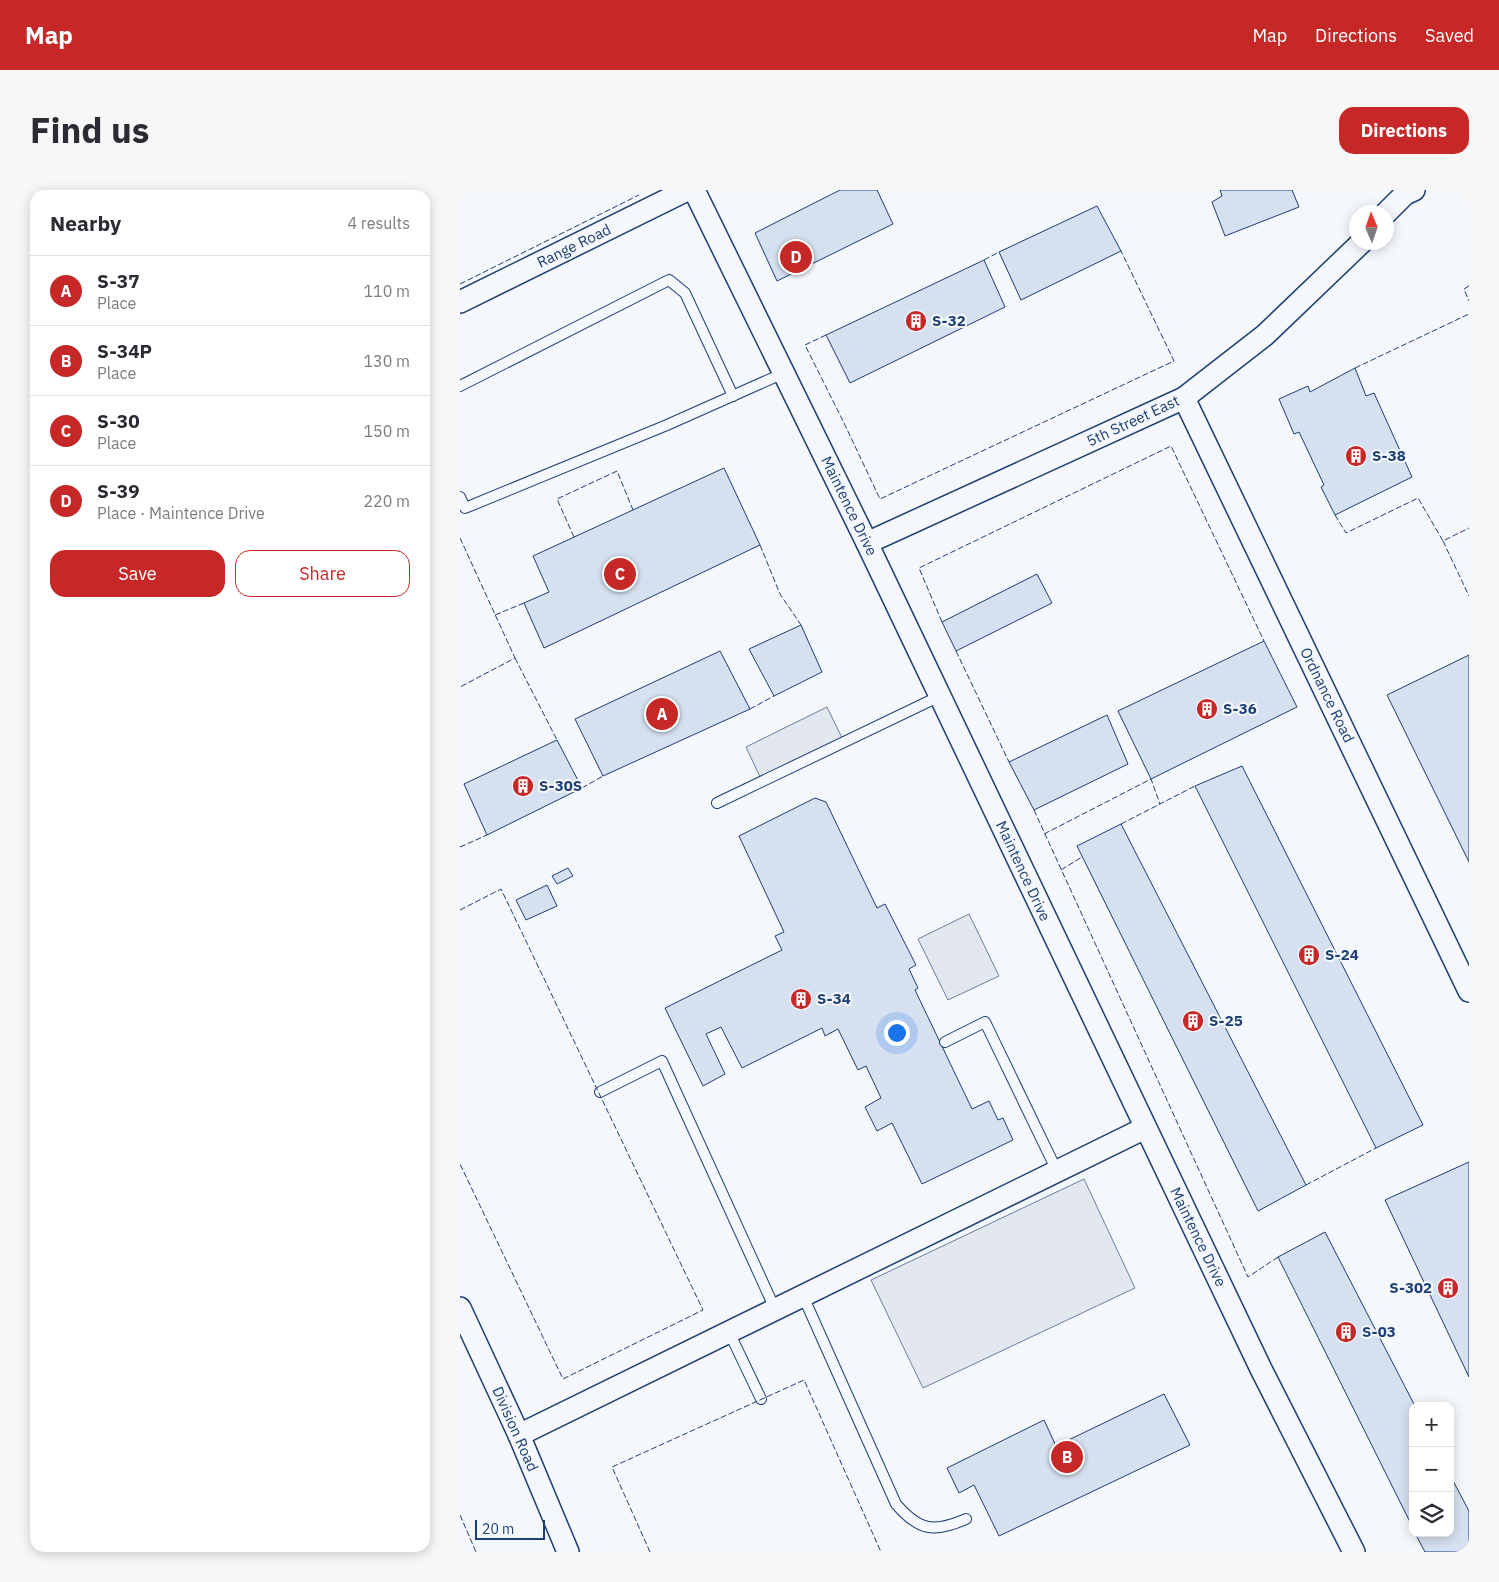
<!DOCTYPE html>
<meta charset="utf-8">
<style>
body{margin:0;font-family:"IBM Plex Sans",sans-serif;background:#f7f7f7;color:#2b2b33}
.controls{position:absolute;right:15px;bottom:15px;display:grid;overflow:hidden;border-radius:10px;box-shadow:0 2px 12px #0003}
.controls button{width:45px;height:45px;display:grid;place-items:center;padding:0;border:0;border-bottom:1px solid #e1e1e2;background:#fff;color:#2b2b33;font:25px sans-serif}
.compass{position:absolute;left:889px;top:15px;width:45px;height:45px;border-radius:50%;background:#fff;box-shadow:0 2px 12px #0003;rotate:358deg}
.scale{position:absolute;left:15px;bottom:12px;width:70px;box-sizing:border-box;padding-left:5px;border:2px solid #1d3f73;border-top:0;font-size:14px;line-height:18px;white-space:nowrap;color:#1d3f73;-webkit-text-stroke:4px #f4f7fb;paint-order:stroke}
.you{position:absolute;left:436px;top:842px;width:18px;height:18px;margin:-12px;border:4px solid #fff;border-radius:50%;background:#1a73e8;box-shadow:0 0 0 8px #1a73e833}
.badge{display:grid;place-items:center;width:32px;height:32px;border-radius:50%;background:#c62828;color:#fff;font-size:16px;font-weight:700}
.pin{position:absolute;translate:-50% -50%;border:2px solid #fff;box-shadow:0 1px 5px #0006}
.list{margin:0;padding:0;list-style:none}
h2{display:flex;justify-content:space-between;align-items:center;height:65px;margin:0;padding:0 20px;font-size:21px}
h2 small{font-size:16px;font-weight:400;color:#7c7c81}
.list li{display:grid;grid-template-columns:32px 1fr auto;gap:15px;align-items:center;box-sizing:border-box;height:70px;padding:0 20px;border-top:1px solid #e1e1e2}
.list b{display:block;font-size:19px;white-space:nowrap}
.list p{margin:0;font-size:16px;white-space:nowrap;color:#7c7c81}
.list em{font-size:16px;font-style:normal;color:#7c7c81}
.actions{display:flex;gap:10px;padding:15px 20px}
.actions a{flex:1;padding:11px 0;border:1px solid #c62828;border-radius:15px;text-align:center;font-size:18px;color:#c62828}
.actions .main{background:#c62828;color:#fff}
.icon{flex:none;width:28px;height:28px;fill:none;stroke:currentColor;stroke-width:2;stroke-linecap:round;stroke-linejoin:round}
.map{position:relative;flex:none;width:1009px;height:1362px;overflow:hidden;border-radius:15px}
header{display:flex;align-items:center;gap:30px;box-sizing:border-box;height:70px;padding:0 25px;background:#c62828;color:#fff}
header strong{font-size:24px}
nav{display:flex;gap:28px;margin-inline-start:auto;font-size:18px}
.intro{display:flex;align-items:center;justify-content:space-between;box-sizing:border-box;height:120px;padding:0 30px}
h1{margin:0;font-size:35px}
.button{padding:12px 22px;border-radius:15px;background:#c62828;color:#fff;font-size:18px;font-weight:700}
main{display:flex;gap:30px;padding:0 30px}
aside{flex:1;background:#fff;border-radius:15px;box-shadow:0 2px 12px #0003}
.map>svg:first-child{display:block}
.parking{fill:#e3e8f0;stroke:#687fa3}
.building{fill:#d5e0f0;stroke:#1d3f73}
.lines{fill:none;stroke-linecap:round;stroke-linejoin:round}
.service-casing{stroke:#1d3f73;stroke-width:12}
.minor-casing{stroke:#1d3f73;stroke-width:24}
.service{stroke:#f4f7fb;stroke-width:10}
.minor{stroke:#f4f7fb;stroke-width:21}
.fence{stroke:#1d3f73;stroke-width:1;stroke-dasharray:6 2.5;stroke-linecap:butt}
.labels{text-anchor:middle;stroke-width:4;stroke-linejoin:round;paint-order:stroke}
.street-label{font-size:15px;fill:#1d3f73;stroke:#f4f7fb}
.poi-label{font-size:15px;font-weight:bold;fill:#1d3f73;stroke:#f4f7fb;text-anchor:start}
</style>
<header>
<strong>Map</strong>
<nav><a>Map</a><a>Directions</a><a>Saved</a></nav>
</header>
<div class="intro"><h1>Find us</h1><a class="button">Directions</a></div>
<main>
<aside>
<h2>Nearby<small>4 results</small></h2>
<ul class="list">
<li><span class="badge">A</span><div><b>S-37</b><p>Place</p></div><em>110 m</em></li>
<li><span class="badge">B</span><div><b>S-34P</b><p>Place</p></div><em>130 m</em></li>
<li><span class="badge">C</span><div><b>S-30</b><p>Place</p></div><em>150 m</em></li>
<li><span class="badge">D</span><div><b>S-39</b><p>Place · Maintence Drive</p></div><em>220 m</em></li>
</ul>
<div class="actions"><a class="main">Save</a><a>Share</a></div>
</aside>
<div class="map">
<svg width="1009" height="1362" viewBox="0 0 1009 1362">
<rect width="100%" height="100%" fill="#f4f7fb"/>
<!-- parking -->
<g class="parking">
<path d="M367 517 384 552 302 591 286 557Z"/>
<path d="M509 724 539 786 488 810 458 749Z"/>
<path d="M624 989 675 1098 463 1198 411 1090Z"/>
</g>
<!-- building -->
<g class="building">
<path d="M380 0H417L433 34 317 91 295 43Z"/>
<path d="M760 0H832L839 17 765 46 752 12 762 6Z"/>
<path d="M637 16 661 61 561 110 539 62Z"/>
<path d="M524 70 545 117 390 193 366 145Z"/>
<path d="M895 178 906 206 914 203 952 287 875 325 861 297 864 295 839 242 834 244 819 209 848 196 850 202Z"/>
<path d="M264 278 300 355 84 458 64 413 89 402 73 366Z"/>
<path d="M577 384 592 413 496 461 482 432Z"/>
<path d="M341 435 362 482 314 506 289 459Z"/>
<path d="M804 451 837 517 691 589 658 521Z"/>
<path d="M260 461 290 519 143 586 115 529Z"/>
<path d="M1009 465V672L927 505Z"/>
<path d="M647 525 668 574 574 620 549 572Z"/>
<path d="M97 550 122 598 27 645 4 594Z"/>
<path d="M782 576 963 935 916 958 735 596Z"/>
<path d="M355 608 366 612 417 718 425 714 456 775 449 779 458 798 455 800 512 919 529 911 538 930 543 928 553 950 462 994 432 933 417 941 405 917 421 908 406 876 398 880 378 839 365 846 362 838 282 878 261 837 246 844 265 884 243 896 205 818 322 760 315 746 324 742 279 646Z"/>
<path d="M661 634 846 995 798 1021 617 656Z"/>
<path d="M108 678 113 686 97 694 92 686Z"/>
<path d="M87 695 97 716 66 730 56 710Z"/>
<path d="M1009 972V1187L925 1010Z"/>
<path d="M865 1042 955 1216H953V1338L818 1067Z"/>
<path d="M704 1204 730 1255 539 1346 514 1295 499 1303 487 1278 584 1230 596 1256Z"/>
<path d="M990 1285 1009 1321V1362H965L955 1343H990Z"/>
</g>
<g class="lines">
<!-- service casing -->
<g class="service-casing">
<g id="service">
<path d="M0 196 209 90 225 103 273 206"/>
<path d="M0 307 5 318 207 235 324 183"/>
<path d="M257 613 480 506"/>
<path d="M485 852 525 832 597 981"/>
<path d="M140 902 202 871 315 1119"/>
<path d="M343 1106 436 1314C459 1341 474 1343 506 1329"/>
<path d="M269 1142 301 1209"/>
</g>
</g>
<!-- minor casing -->
<g class="minor-casing">
<g id="minor">
<path d="M234 0 407 353 801 1179 894 1362"/>
<path d="M926 23 945 4 954 0"/>
<path d="M0 112 227 0"/>
<path d="M724 208 1009 801"/>
<path d="M407 353 724 208 805 145 902 52"/>
<path d="M0 1118 59 1245 108 1362"/>
<path d="M59 1245 685 938"/>
</g>
</g>
<!-- service -->
<use href="#service" class="service"/>
<!-- minor -->
<use href="#minor" class="minor"/>
<!-- fence -->
<g class="fence">
<path d="M524 70 539 62"/>
<path d="M0 94 179 5"/>
<path d="M1009 96 1004 99 1009 111"/>
<path d="M366 145 345 155 384 233 420 309 714 171 661 61"/>
<path d="M895 178 1009 124"/>
<path d="M875 325 886 343 958 308 983 351 1009 338"/>
<path d="M114 347 97 309 157 281 173 320"/>
<path d="M0 348 55 468 0 497"/>
<path d="M983 351 1009 406"/>
<path d="M300 355 320 404 341 435"/>
<path d="M35 425 64 413"/>
<path d="M482 432 459 378 711 256 804 451"/>
<path d="M496 461 549 572"/>
<path d="M55 468 97 550"/>
<path d="M290 519 314 506"/>
<path d="M122 598 143 586"/>
<path d="M574 620 788 1087 818 1067"/>
<path d="M661 634 735 596"/>
<path d="M584 644 691 589 700 614"/>
<path d="M0 657 27 645"/>
<path d="M601 680 622 667"/>
<path d="M0 720 41 699 243 1120 103 1189 0 974"/>
<path d="M846 995 916 958"/>
<path d="M0 1325 16 1362"/>
<path d="M190 1362 152 1277 344 1190 421 1362"/>
</g>
</g>
<!-- icons -->
<defs>
<g id="building-disc" transform="scale(1.125)"><circle r="9.5" fill="#c62828" stroke="#f4f7fb"/><path d="M-4-6H4V6H1V3H-1V6H-4ZM-2.5-4.3h1.7v1.8h-1.7ZM.8-4.3h1.7v1.8H.8ZM-2.5-1h1.7V.8h-1.7ZM.8-1h1.7V.8H.8Z" fill="#fff"/></g>
</defs>
<g fill-rule="evenodd">
<use href="#building-disc" x="456" y="131"/>
<use href="#building-disc" x="896" y="266"/>
<use href="#building-disc" x="747" y="519"/>
<use href="#building-disc" x="63" y="596"/>
<use href="#building-disc" x="849" y="765"/>
<use href="#building-disc" x="341" y="809"/>
<use href="#building-disc" x="733" y="831"/>
<use href="#building-disc" x="988" y="1098"/>
<use href="#building-disc" x="886" y="1142"/>
</g>
<g class="labels">
<!-- street labels -->
<g class="street-label">
<text transform="translate(114 56) rotate(-26)" y="5">Range Road</text>
<text transform="translate(673 231) rotate(-25)" y="5">5th Street East</text>
<text transform="translate(389 316) rotate(64)" y="5">Maintence Drive</text>
<text transform="translate(867 505) rotate(64)" y="5">Ordnance Road</text>
<text transform="translate(563 681) rotate(65)" y="5">Maintence Drive</text>
<text transform="translate(738 1047) rotate(64)" y="5">Maintence Drive</text>
<text transform="translate(55 1239) rotate(66)" y="5">Division Road</text>
</g>
<!-- poi labels -->
<g class="poi-label">
<text x="472" y="136">S-32</text>
<text x="912" y="271">S-38</text>
<text x="763" y="524">S-36</text>
<text x="79" y="601">S-30S</text>
<text x="865" y="770">S-24</text>
<text x="357" y="814">S-34</text>
<text x="749" y="836">S-25</text>
<text x="972" y="1103" text-anchor="end">S-302</text>
<text x="902" y="1147">S-03</text>
</g>
</g>
</svg>
<div class="controls">
<button>+</button>
<button>−</button>
<button><svg class="icon" aria-label="layers" viewBox="0 0 24 24"><path d="M12 4l9 5-9 5-9-5zM3 14l9 5 9-5"/></svg></button>
</div>
<svg class="compass" viewBox="-18 -18 36 36"><path d="M0-13l5 13h-10z" fill="#e53935"/><path d="M0 13l5-13h-10z" fill="#7c7c81"/></svg>
<div class="scale">20 m</div>
<div class="you"></div>
<div class="pin badge" style="left:202px;top:524px">A</div>
<div class="pin badge" style="left:607px;top:1267px">B</div>
<div class="pin badge" style="left:160px;top:384px">C</div>
<div class="pin badge" style="left:336px;top:67px">D</div>
</div>
</main>
